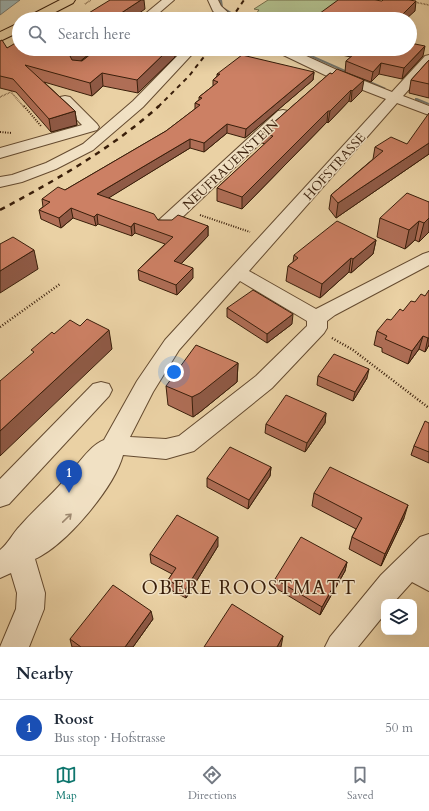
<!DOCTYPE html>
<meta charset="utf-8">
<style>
body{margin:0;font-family:Cardo,serif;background:#f2f2f3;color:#1f2937}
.controls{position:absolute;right:12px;bottom:12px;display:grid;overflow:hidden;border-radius:8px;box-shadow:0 4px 16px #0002}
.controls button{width:36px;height:36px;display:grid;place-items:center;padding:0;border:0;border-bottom:1px solid #e0e1e3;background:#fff;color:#1f2937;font:20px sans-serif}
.you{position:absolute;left:174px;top:372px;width:14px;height:14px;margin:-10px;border:3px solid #fff;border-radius:50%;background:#1a73e8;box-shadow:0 0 0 6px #1a73e833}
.badge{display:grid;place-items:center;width:26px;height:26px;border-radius:50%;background:#0f766e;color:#fff;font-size:13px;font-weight:700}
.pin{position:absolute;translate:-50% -33px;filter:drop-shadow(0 1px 2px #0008)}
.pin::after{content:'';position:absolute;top:21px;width:14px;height:12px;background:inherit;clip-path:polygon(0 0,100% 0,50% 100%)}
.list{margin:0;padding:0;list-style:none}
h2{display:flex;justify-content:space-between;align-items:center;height:52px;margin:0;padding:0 16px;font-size:17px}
h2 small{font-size:13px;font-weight:400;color:#747a83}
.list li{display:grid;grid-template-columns:26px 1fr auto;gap:12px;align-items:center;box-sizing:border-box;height:56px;padding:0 16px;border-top:1px solid #e0e1e3}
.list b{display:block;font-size:15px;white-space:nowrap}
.list p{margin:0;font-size:13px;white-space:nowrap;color:#747a83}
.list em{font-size:13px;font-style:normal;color:#747a83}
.icon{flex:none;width:22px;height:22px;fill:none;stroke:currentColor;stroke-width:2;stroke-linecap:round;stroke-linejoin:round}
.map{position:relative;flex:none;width:429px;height:647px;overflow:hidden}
.search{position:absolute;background:#fff;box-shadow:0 4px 16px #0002;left:12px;right:12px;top:12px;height:44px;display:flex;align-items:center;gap:10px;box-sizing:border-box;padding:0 14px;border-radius:22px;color:#747a83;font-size:15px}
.sheet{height:108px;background:#fff}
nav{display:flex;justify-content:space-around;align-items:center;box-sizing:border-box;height:56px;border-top:1px solid #e0e1e3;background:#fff;font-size:11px;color:#747a83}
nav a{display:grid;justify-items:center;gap:2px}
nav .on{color:#0f766e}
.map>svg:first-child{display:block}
.green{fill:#b1bd8b;stroke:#756e4a}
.water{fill:#9db4b2;stroke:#75786f}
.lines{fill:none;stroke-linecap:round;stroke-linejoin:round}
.stream{fill:#75786f;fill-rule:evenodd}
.minor-casing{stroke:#654b30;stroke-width:2}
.major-casing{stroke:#391e0a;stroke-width:2}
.path-far2{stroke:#391e0a;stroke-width:1.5;stroke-dasharray:0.5 1;stroke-linecap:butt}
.path-far1{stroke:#391e0a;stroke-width:2;stroke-dasharray:1 1.5;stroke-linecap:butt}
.path{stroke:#391e0a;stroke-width:2.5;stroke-dasharray:1 2;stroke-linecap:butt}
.minor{fill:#f1e1c4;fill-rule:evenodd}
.major{fill:#ead1a4;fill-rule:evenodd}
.rail-far1{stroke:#391e0a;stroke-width:2;stroke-dasharray:4.5 4.5;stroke-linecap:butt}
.rail{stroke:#391e0a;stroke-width:2.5;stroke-dasharray:5.5 5.5;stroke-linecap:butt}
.wall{fill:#af6e56;stroke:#391e0a}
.shaded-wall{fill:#8f5a46;stroke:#391e0a}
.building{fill:#cc8064;stroke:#391e0a}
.oneway{stroke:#9e8970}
.labels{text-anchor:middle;stroke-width:3;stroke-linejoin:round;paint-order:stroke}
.far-street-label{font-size:13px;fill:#391e0a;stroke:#f1e1c4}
.near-neighbourhood-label{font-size:19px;letter-spacing:1px;fill:#391e0a;stroke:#f1e1c4}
</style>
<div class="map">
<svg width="429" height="647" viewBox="0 0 429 647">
<rect width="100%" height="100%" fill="#ead1a4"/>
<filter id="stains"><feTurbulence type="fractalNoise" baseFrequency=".005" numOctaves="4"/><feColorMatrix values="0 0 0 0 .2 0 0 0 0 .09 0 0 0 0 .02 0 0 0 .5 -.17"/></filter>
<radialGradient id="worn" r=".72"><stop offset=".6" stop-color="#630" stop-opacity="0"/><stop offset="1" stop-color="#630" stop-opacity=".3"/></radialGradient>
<!-- green -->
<path class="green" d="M268 0H341L316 19H275L255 15 259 10 254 9Z"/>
<!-- water -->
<path class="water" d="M0 0H20L0 15Z"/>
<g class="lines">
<!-- stream -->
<g class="stream">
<path d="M218 0H222L223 7 243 19H239L221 8Z"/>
<path d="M293 49H298L386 88 383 89Z"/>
<path d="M415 98H417L429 103V105L415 100Z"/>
</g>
<!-- minor casing -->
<g class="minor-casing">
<g id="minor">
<path d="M162 0H174L152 19H139Z"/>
<path d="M208 0H218L221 6 235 19H222L213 11Z"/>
<path d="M184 49H197L143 107 93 150 56 169 22 182 0 187V177L12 175 46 163 83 144 133 101Z"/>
<path d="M275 49H291L337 70 392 92 425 56 429 55V67L403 96 429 106V115L397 103 249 271 316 309 423 254 429 252V265L335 315 327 321V328L324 333 272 388 194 451 166 459 123 455C114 488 66 545 35 559L45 593 44 609 29 647H0L16 609 17 593 11 573 0 578V550C8 544 13 533 20 526 32 512 46 500 59 486 71 474 89 445 104 440L137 381 165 340 386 99 327 76 277 52ZM240 281 307 321V326L256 376 179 436 166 439 130 437 153 392 179 350Z"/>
<path d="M65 96 70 97 97 124 99 127 97 130 0 158V148L82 125 58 100 60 97Z"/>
<path d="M283 110 288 111 290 114 288 117 171 228 165 229 159 228 156 224 159 220 278 111Z"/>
<path d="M101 382 109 384 112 390 109 396 9 504 0 507V479L93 384Z"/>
<path d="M429 534V591L412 582 394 602H384V615L358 647H325L330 637 381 575 420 537Z"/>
</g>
</g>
<!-- major casing -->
<g class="major-casing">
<g id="major">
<path d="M60 0H75L73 3 42 19H27L29 16Z"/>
<path d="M19 23V32L0 41V32Z"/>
</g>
</g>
<!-- path-far2 -->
<g class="path-far2">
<path d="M414 2 429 5"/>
<path d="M85 4 91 0"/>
<path d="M0 97 11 92 24 107"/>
</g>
<!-- path-far1 -->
<g class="path-far1">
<path d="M24 106 41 126"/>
<path d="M0 132 12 133"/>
<path d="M200 215 250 232"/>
</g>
<!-- path -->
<g class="path">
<path d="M0 327 60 284"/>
<path d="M332 338 353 350 429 408"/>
</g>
<!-- minor -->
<use href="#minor" class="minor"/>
<!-- major -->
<use href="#major" class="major"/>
<!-- rail-far1 -->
<g class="rail-far1">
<path d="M231 19 244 0"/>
<path d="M158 107 189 76 210 49"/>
</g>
<!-- rail -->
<path class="rail" d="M0 210C56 180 111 149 159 106"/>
</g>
<!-- wall -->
<g class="wall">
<path d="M0 41 7 48 19 49H95L81 61H82L97 49H174L175 57 138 93 103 86 92 96 44 82 75 111 77 125 51 132 16 92 0 88Z"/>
<path d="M323 49H410L423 56 402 79 379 74 371 82 345 72 346 61 351 57 323 51Z"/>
<path d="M429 60V98L409 93 411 80Z"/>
<path d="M314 72 313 80 245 138 227 133 204 152 190 148 108 198 158 220 208 226V236L181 264 193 278 177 295 139 280 138 270 165 244 135 233 132 236 98 224 96 226 73 218 61 228 41 219 39 210 43 207 42 199 65 190 166 131 195 109V103L199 100V97L213 86V80L217 76V74Z"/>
<path d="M330 73 362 91 351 102 349 101 328 123 327 122 242 209 217 201V188L265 144 262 143 263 132Z"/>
<path d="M375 147 429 154 336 218 329 209 331 195 373 159Z"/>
<path d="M429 202V232L419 242 415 240 405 249 377 237 380 218Z"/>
<path d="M376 240 373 254 351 273 349 272 320 298 286 281 288 266 293 262 294 255Z"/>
<path d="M425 296 429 345 425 352 419 349 408 364 382 352V348L374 345 377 331 415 302Z"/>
<path d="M227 308 292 324 267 343 227 317Z"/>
<path d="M238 363 237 382 200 412 193 417 168 405 166 386Z"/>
<path d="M318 376 367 378 353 401 317 385Z"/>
<path d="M326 413 325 423 305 452 265 433 266 424Z"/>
<path d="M429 423V463L411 455 414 446Z"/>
<path d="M271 467 270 476 248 509 207 487V478Z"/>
<path d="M314 493 404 518 381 566 349 549 352 537 356 529 312 506Z"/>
<path d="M218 546 186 598 169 589 168 580 172 574 151 563 150 554Z"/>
<path d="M347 562 345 571 320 615 274 587 275 579Z"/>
<path d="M153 619 133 647H72L70 639Z"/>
</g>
<!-- shaded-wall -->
<g class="shaded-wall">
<path d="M141 0H144L145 9 131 19H112Z"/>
<path d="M416 1 415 11 406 19H398Z"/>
<path d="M425 46 423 56 402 79 404 68Z"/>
<path d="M78 49H95L72 68 70 56Z"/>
<path d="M169 49H174L175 57 138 93 137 80Z"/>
<path d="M381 63 379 74 371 82 373 72Z"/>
<path d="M314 72 313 80 245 138 246 129Z"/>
<path d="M102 73 103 86 92 96 90 83Z"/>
<path d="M364 80 362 91 351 102 352 91Z"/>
<path d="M351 90 349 101 328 123 330 111Z"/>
<path d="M75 111 77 125 51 132 49 119Z"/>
<path d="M328 111 327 122 242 209V197Z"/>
<path d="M227 124V133L204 152V143Z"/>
<path d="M190 139V148L99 204 97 194Z"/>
<path d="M429 143V154L336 218 338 203Z"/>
<path d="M71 208 73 218 61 228 59 218Z"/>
<path d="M97 214 98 224 96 226 94 217Z"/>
<path d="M429 218V232L419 242 424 223Z"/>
<path d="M419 221 415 240 405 249 409 230Z"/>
<path d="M134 223 135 233 132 236 131 227Z"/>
<path d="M208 226V236L174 271V261Z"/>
<path d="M376 240 373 254 351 273 353 259Z"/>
<path d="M34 250 38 269 0 293V271Z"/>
<path d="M351 258 349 272 320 298 322 284Z"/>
<path d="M193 268V278L177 295 176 285Z"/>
<path d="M293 314 292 324 267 343V334Z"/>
<path d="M109 330 112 349 0 456V431Z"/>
<path d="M423 336 419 349 408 364 412 351Z"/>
<path d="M428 338H429V345L425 352Z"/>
<path d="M238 363 237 382 200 412 193 417 192 397Z"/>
<path d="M369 369 367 378 353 401 355 392Z"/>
<path d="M326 413 325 423 305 452 307 443Z"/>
<path d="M271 467 270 476 248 509 249 500Z"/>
<path d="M408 505 404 518 381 566 385 554Z"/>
<path d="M218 537V546L186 598 185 590Z"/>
<path d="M347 562 345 571 320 615 322 607Z"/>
<path d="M151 611 153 619 133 647H125Z"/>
<path d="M283 636 281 647H277Z"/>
</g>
<!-- building -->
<g class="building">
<path d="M110 0H141L112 19H79Z"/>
<path d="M338 0H375L382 1 383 0H409L416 1 398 19H312Z"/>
<path d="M2 40 7 48 19 41V49H78L70 56 72 60 82 61 97 49H169L137 80 102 73 90 83 25 65 75 111 49 119 13 79 0 76V41Z"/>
<path d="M410 43 425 46 404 68 381 63 373 72 346 61 360 49H410Z"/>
<path d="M242 55 314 72 246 129 227 124 204 143 190 139 97 194 154 214 158 220H172L178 215 208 226 174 261 193 268 176 285 138 270 173 237 134 223 131 227 97 214 94 217 71 208 59 218 39 210 50 202 42 199 58 187 65 190 166 131 200 105 195 103 202 98 199 97 218 82 213 80 220 74H217Z"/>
<path d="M429 60V84L411 80Z"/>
<path d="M337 69 364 80 352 91 351 90 330 111H328L242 197 217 188 273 136 269 135 270 134 263 132 330 73 332 74Z"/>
<path d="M429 113V143L338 203 331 195 383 151 375 147 391 137 407 144Z"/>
<path d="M407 193 429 202V218L424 223 419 221 409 230 380 218Z"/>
<path d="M337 221 376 240 353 259 351 258 322 284 288 266 298 258 294 255Z"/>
<path d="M13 237 34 250 0 271V244Z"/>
<path d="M253 290 293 314 267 334 227 308Z"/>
<path d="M429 290V338H428L423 336 412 351 385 339 387 336 377 331 387 319 391 320 400 309 403 311 411 301 415 302 421 294 425 296Z"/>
<path d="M87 319 109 330 0 431V381L34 352 31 350 52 332 54 334 70 320 80 326Z"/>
<path d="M196 345 238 363 200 393 192 397 166 386Z"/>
<path d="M334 354 369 369 355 392 318 376Z"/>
<path d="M286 395 326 413 307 443 266 424Z"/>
<path d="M425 421 429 423V452L414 446Z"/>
<path d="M230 447 271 467 249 500 207 478Z"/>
<path d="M330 467 408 505 385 554 352 537 362 518 314 493Z"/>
<path d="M177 515 218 537 185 590 168 580 176 568 150 554Z"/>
<path d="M301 537 347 562 322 607 275 579Z"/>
<path d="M113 585 151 611 125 647H81L70 639Z"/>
<path d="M232 604 283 636 277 647H204Z"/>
</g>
<!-- one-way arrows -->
<defs><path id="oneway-shaft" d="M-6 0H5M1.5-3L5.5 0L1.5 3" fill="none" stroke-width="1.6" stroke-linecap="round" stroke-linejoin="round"/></defs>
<use class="oneway" href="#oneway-shaft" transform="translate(67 518) rotate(-44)"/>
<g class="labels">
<!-- far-street labels -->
<g class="far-street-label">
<text transform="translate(230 164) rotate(-43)" y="5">NEUFRAUENSTEIN</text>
<text transform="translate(334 166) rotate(-48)" y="5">HOFSTRASSE</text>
</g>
<!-- near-neighbourhood labels -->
<g class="near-neighbourhood-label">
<text x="249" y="594">OBERE ROOSTMATT</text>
</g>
</g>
<rect width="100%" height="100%" filter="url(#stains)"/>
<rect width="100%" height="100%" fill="url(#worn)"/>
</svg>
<div class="controls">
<button><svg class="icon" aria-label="layers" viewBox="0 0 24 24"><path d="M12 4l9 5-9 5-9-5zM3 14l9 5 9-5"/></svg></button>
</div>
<div class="you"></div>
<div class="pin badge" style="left:69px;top:493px;background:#1a4fb4">1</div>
<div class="search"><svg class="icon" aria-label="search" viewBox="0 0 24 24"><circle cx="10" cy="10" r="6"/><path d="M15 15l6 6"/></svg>Search here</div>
</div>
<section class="sheet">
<h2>Nearby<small></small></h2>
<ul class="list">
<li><span class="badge" style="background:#1a4fb4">1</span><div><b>Roost</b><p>Bus stop · Hofstrasse</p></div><em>50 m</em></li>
</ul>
</section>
<nav>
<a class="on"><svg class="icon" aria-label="map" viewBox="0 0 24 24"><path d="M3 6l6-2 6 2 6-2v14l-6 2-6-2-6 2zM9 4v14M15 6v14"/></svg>Map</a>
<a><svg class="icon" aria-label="directions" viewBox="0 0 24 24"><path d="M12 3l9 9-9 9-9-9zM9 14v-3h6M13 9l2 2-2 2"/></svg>Directions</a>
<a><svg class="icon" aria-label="saved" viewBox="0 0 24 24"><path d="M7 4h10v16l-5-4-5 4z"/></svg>Saved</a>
</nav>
